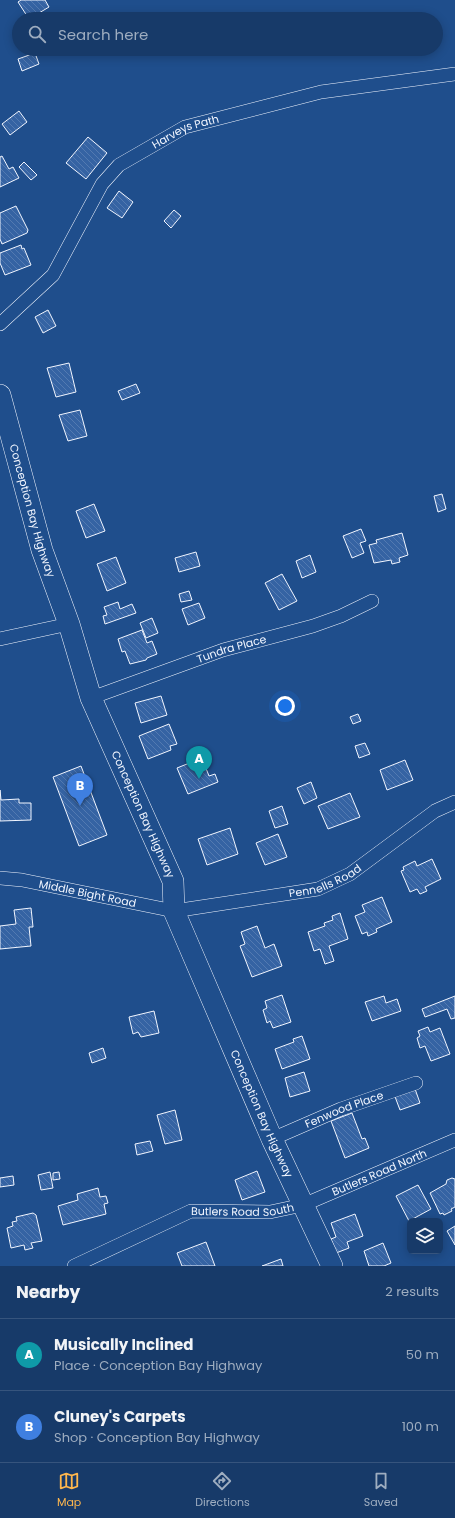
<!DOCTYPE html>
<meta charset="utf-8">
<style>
body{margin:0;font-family:Poppins,sans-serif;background:#20416f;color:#f1f3f6}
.controls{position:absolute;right:12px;bottom:12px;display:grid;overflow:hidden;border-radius:6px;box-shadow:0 2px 10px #0003}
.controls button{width:36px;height:36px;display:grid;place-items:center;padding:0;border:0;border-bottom:1px solid #36547d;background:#173a69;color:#f1f3f6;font:20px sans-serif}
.you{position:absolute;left:285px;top:706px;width:14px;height:14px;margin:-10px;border:3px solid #fff;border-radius:50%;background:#1a73e8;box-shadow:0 0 0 6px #1a73e833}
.badge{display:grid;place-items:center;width:26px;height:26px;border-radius:50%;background:#ffb74d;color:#fff;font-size:13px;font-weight:700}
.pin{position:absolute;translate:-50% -33px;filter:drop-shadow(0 1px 2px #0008)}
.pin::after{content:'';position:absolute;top:21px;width:14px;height:12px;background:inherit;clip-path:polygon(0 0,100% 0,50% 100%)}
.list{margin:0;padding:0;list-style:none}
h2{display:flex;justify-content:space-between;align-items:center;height:52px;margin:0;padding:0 16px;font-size:17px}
h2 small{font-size:13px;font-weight:400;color:#9eadc0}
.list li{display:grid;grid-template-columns:26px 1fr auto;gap:12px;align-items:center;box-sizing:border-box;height:72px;padding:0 16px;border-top:1px solid #36547d}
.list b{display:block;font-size:15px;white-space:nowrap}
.list p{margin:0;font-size:13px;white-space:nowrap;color:#9eadc0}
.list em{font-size:13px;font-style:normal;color:#9eadc0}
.icon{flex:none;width:22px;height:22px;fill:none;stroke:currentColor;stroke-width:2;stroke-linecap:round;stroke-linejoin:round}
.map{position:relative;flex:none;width:455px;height:1266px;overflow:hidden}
.search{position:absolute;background:#173a69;box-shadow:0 2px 10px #0003;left:12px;right:12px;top:12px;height:44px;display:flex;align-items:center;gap:10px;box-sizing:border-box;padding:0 14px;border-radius:22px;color:#9eadc0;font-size:15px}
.sheet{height:196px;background:#173a69}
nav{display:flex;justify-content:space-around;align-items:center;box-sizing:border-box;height:56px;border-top:1px solid #36547d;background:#173a69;font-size:11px;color:#9eadc0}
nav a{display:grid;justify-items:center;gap:2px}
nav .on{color:#ffb74d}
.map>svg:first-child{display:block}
.building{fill:url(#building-back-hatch);stroke:#f2f6ff}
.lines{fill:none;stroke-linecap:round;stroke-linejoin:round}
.street-casing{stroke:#f2f6ff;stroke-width:14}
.primary-casing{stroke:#f2f6ff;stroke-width:22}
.street{stroke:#1f4e8c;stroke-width:13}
.primary{stroke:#1f4e8c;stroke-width:21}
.labels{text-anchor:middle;stroke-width:3;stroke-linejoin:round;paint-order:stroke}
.street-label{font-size:11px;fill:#f2f6ff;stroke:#1f4e8c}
</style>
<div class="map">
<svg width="455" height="1266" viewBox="0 0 455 1266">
<defs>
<pattern id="building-back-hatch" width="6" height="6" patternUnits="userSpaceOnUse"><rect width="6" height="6" fill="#3563a3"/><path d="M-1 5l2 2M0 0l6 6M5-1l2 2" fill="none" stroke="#537ab1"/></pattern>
</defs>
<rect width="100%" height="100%" fill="#1f4e8c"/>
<!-- building -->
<g class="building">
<path d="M21 0H45L49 7 29 19 18 2Z"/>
<path d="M35 53 39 64 22 71 18 59Z"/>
<path d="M19 111 27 122 10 135 2 124Z"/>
<path d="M88 137 107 153 86 179 66 163Z"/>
<path d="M2 156 9 169 13 167 19 178 0 187V157Z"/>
<path d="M24 162 37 175 31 180 19 167Z"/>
<path d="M119 191 133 202 122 218 107 208Z"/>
<path d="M16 206 28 230 27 233 2 244 0 239V213Z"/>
<path d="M174 210 181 216 171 228 164 221Z"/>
<path d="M21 245 22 249 24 248 31 265 5 275 0 263V253Z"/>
<path d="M48 310 56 326 43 333 35 317Z"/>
<path d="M69 363 76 392 56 397 47 368Z"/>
<path d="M136 384 140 393 122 400 118 391Z"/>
<path d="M80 410 87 436 68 441 59 415Z"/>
<path d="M442 494 446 509 438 512 434 496Z"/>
<path d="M94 504 105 531 86 538 76 511Z"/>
<path d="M361 529 366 541 360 543 364 553 352 558 343 536Z"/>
<path d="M402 533 408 555 399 558 400 562 392 564 391 560 374 563 369 545 377 543 376 540Z"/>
<path d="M196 552 200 566 179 572 175 558Z"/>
<path d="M310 555 316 572 302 578 296 561Z"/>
<path d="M116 557 126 583 107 591 97 564Z"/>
<path d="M282 574 297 601 279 610 265 583Z"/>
<path d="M189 591 192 600 181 602 179 594Z"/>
<path d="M118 602 120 609 132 604 136 613 105 624 103 616 107 615 104 607Z"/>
<path d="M199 603 205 618 188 625 182 609Z"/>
<path d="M152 618 158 633 146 638 140 623Z"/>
<path d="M142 630 147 643 152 641 157 654 147 658 146 660 130 664 125 651 122 652 118 639Z"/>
<path d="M161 696 167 715 141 723 135 703Z"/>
<path d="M358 714 361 721 353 724 350 717Z"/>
<path d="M169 724 177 744 170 746 171 750 148 759 139 736Z"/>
<path d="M365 743 370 754 359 758 355 746Z"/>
<path d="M202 758 209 776 215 774 218 782 188 794 177 768Z"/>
<path d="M405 760 413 780 387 790 380 770Z"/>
<path d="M81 766 107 835 79 846 53 777Z"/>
<path d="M311 782 317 798 304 804 297 788Z"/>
<path d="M0 790 1 800 19 799V803H31V820L0 821Z"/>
<path d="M350 793 360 817 328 829 318 806Z"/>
<path d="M282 806 288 824 275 828 269 811Z"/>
<path d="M230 828 238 854 207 865 198 839Z"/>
<path d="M278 834 287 857 265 865 256 843Z"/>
<path d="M432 859 441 879 425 887 427 891 420 894 417 889 410 892 401 871 404 870 403 867 415 861 417 866Z"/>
<path d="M382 897 392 922 376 929 377 932 368 936 367 932 362 934 355 916 365 912 362 905Z"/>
<path d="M31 908 33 927H29L31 946 0 949V926L16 924 14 910Z"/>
<path d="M340 913 348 939 329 946 334 961 325 964 320 949 314 951 308 932 325 926 324 923 333 920 332 916Z"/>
<path d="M257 926 265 948 274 944 282 966 252 977 240 946 245 944 241 932Z"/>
<path d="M282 995 291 1022 273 1028 270 1021 267 1023 263 1010 267 1008 265 1001Z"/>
<path d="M384 996 386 1003 397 999 401 1011 372 1021 365 1002Z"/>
<path d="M455 996V1018L451 1019 447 1009 425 1017 422 1009Z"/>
<path d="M154 1011 159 1033 141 1037 138 1032 133 1034 129 1017Z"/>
<path d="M428 1027 430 1032 440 1028 450 1054 431 1061 425 1046 420 1048 417 1038 420 1036 418 1031Z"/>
<path d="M302 1036 310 1059 282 1069 275 1049 294 1042 293 1039Z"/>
<path d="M103 1048 106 1058 92 1063 89 1053Z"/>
<path d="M304 1072 310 1091 290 1097 285 1078Z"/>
<path d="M414 1086 420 1103 400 1110 394 1094Z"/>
<path d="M175 1110 182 1140 165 1144 157 1115Z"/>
<path d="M352 1113 362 1139 365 1138 369 1148 345 1158 331 1121Z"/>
<path d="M150 1141 153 1151 137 1155 135 1144Z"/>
<path d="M257 1171 265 1192 242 1200 235 1180Z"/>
<path d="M50 1172 53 1188 41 1190 38 1175Z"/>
<path d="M59 1172 60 1179 53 1180V1173Z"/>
<path d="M13 1176 14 1185 0 1187V1178Z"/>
<path d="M452 1178 455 1179V1207L451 1209 452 1211 444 1215 443 1213 440 1214 430 1193 446 1184 447 1180Z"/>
<path d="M418 1185 431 1209 409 1221 396 1196Z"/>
<path d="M98 1188 100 1197 106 1196 108 1203 104 1204 106 1214 63 1225 58 1206 78 1200 77 1194Z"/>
<path d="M33 1213 36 1215 42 1241 31 1243 33 1248 25 1250 24 1245 11 1248 7 1228 13 1226 12 1222 17 1221 16 1217Z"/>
<path d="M355 1214 363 1236 347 1242 349 1248 336 1253 331 1239 336 1237 331 1223Z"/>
<path d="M455 1226V1245L447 1231Z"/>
<path d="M206 1242 215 1266H182L177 1253Z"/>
<path d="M383 1243 391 1263 384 1266H369L364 1251Z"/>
<path d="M281 1259 283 1266H262Z"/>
</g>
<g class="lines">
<!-- street casing -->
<g class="street-casing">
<g id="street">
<path id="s1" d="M0 324 53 275 102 184 119 165 185 127 321 92 455 74"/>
<path d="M0 639 69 624"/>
<path id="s2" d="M91 698 223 650 313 626 341 616 372 601"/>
<path id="s3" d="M0 878 22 880 174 911 318 889 350 874 435 811 455 802"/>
<path id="s4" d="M272 1139 341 1109 416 1083"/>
<path id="s5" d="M74 1266 191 1211 270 1212 303 1205 455 1140"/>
</g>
</g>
<!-- primary casing -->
<g class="primary-casing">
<g id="primary">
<path id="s6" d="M0 395 42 550 69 624 91 698 173 881 174 911 272 1139 332 1266"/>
</g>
</g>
<!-- street -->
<use href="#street" class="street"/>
<!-- primary -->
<use href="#primary" class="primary"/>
</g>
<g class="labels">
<!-- street labels -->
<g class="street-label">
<text dy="4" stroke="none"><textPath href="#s1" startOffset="276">Harveys Path</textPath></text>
<text dy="4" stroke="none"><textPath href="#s6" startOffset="120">Conception Bay Highway</textPath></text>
<text dy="4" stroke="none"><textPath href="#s2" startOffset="149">Tundra Place</textPath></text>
<text dy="4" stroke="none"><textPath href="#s6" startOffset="444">Conception Bay Highway</textPath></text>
<text dy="4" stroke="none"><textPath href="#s3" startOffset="332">Pennells Road</textPath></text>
<text dy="4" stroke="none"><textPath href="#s3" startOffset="89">Middle Bight Road</textPath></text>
<text dy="4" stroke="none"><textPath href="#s4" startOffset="78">Fenwood Place</textPath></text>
<text dy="4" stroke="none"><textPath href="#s6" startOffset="768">Conception Bay Highway</textPath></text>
<text dy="4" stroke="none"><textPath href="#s5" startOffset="325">Butlers Road North</textPath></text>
<text dy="4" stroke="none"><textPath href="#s5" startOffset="181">Butlers Road South</textPath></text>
</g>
</g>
</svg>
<div class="controls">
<button><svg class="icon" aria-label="layers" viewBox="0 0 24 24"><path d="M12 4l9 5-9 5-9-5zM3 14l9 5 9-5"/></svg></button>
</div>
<div class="you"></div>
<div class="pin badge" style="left:199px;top:779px;background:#0f9aa8">A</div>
<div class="pin badge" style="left:80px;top:806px;background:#3f7fe0">B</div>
<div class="search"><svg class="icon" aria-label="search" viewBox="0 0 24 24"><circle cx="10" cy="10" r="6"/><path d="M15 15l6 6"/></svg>Search here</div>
</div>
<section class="sheet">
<h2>Nearby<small>2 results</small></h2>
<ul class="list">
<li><span class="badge" style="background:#0f9aa8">A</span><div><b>Musically Inclined</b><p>Place · Conception Bay Highway</p></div><em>50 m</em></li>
<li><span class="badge" style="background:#3f7fe0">B</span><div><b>Cluney's Carpets</b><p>Shop · Conception Bay Highway</p></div><em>100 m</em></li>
</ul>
</section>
<nav>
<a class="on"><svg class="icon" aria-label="map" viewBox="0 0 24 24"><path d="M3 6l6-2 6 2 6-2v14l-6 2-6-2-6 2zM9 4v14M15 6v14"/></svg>Map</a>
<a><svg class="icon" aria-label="directions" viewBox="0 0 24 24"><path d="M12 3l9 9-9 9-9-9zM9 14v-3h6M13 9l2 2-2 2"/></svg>Directions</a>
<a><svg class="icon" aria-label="saved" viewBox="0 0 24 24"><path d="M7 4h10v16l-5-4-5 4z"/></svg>Saved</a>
</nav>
